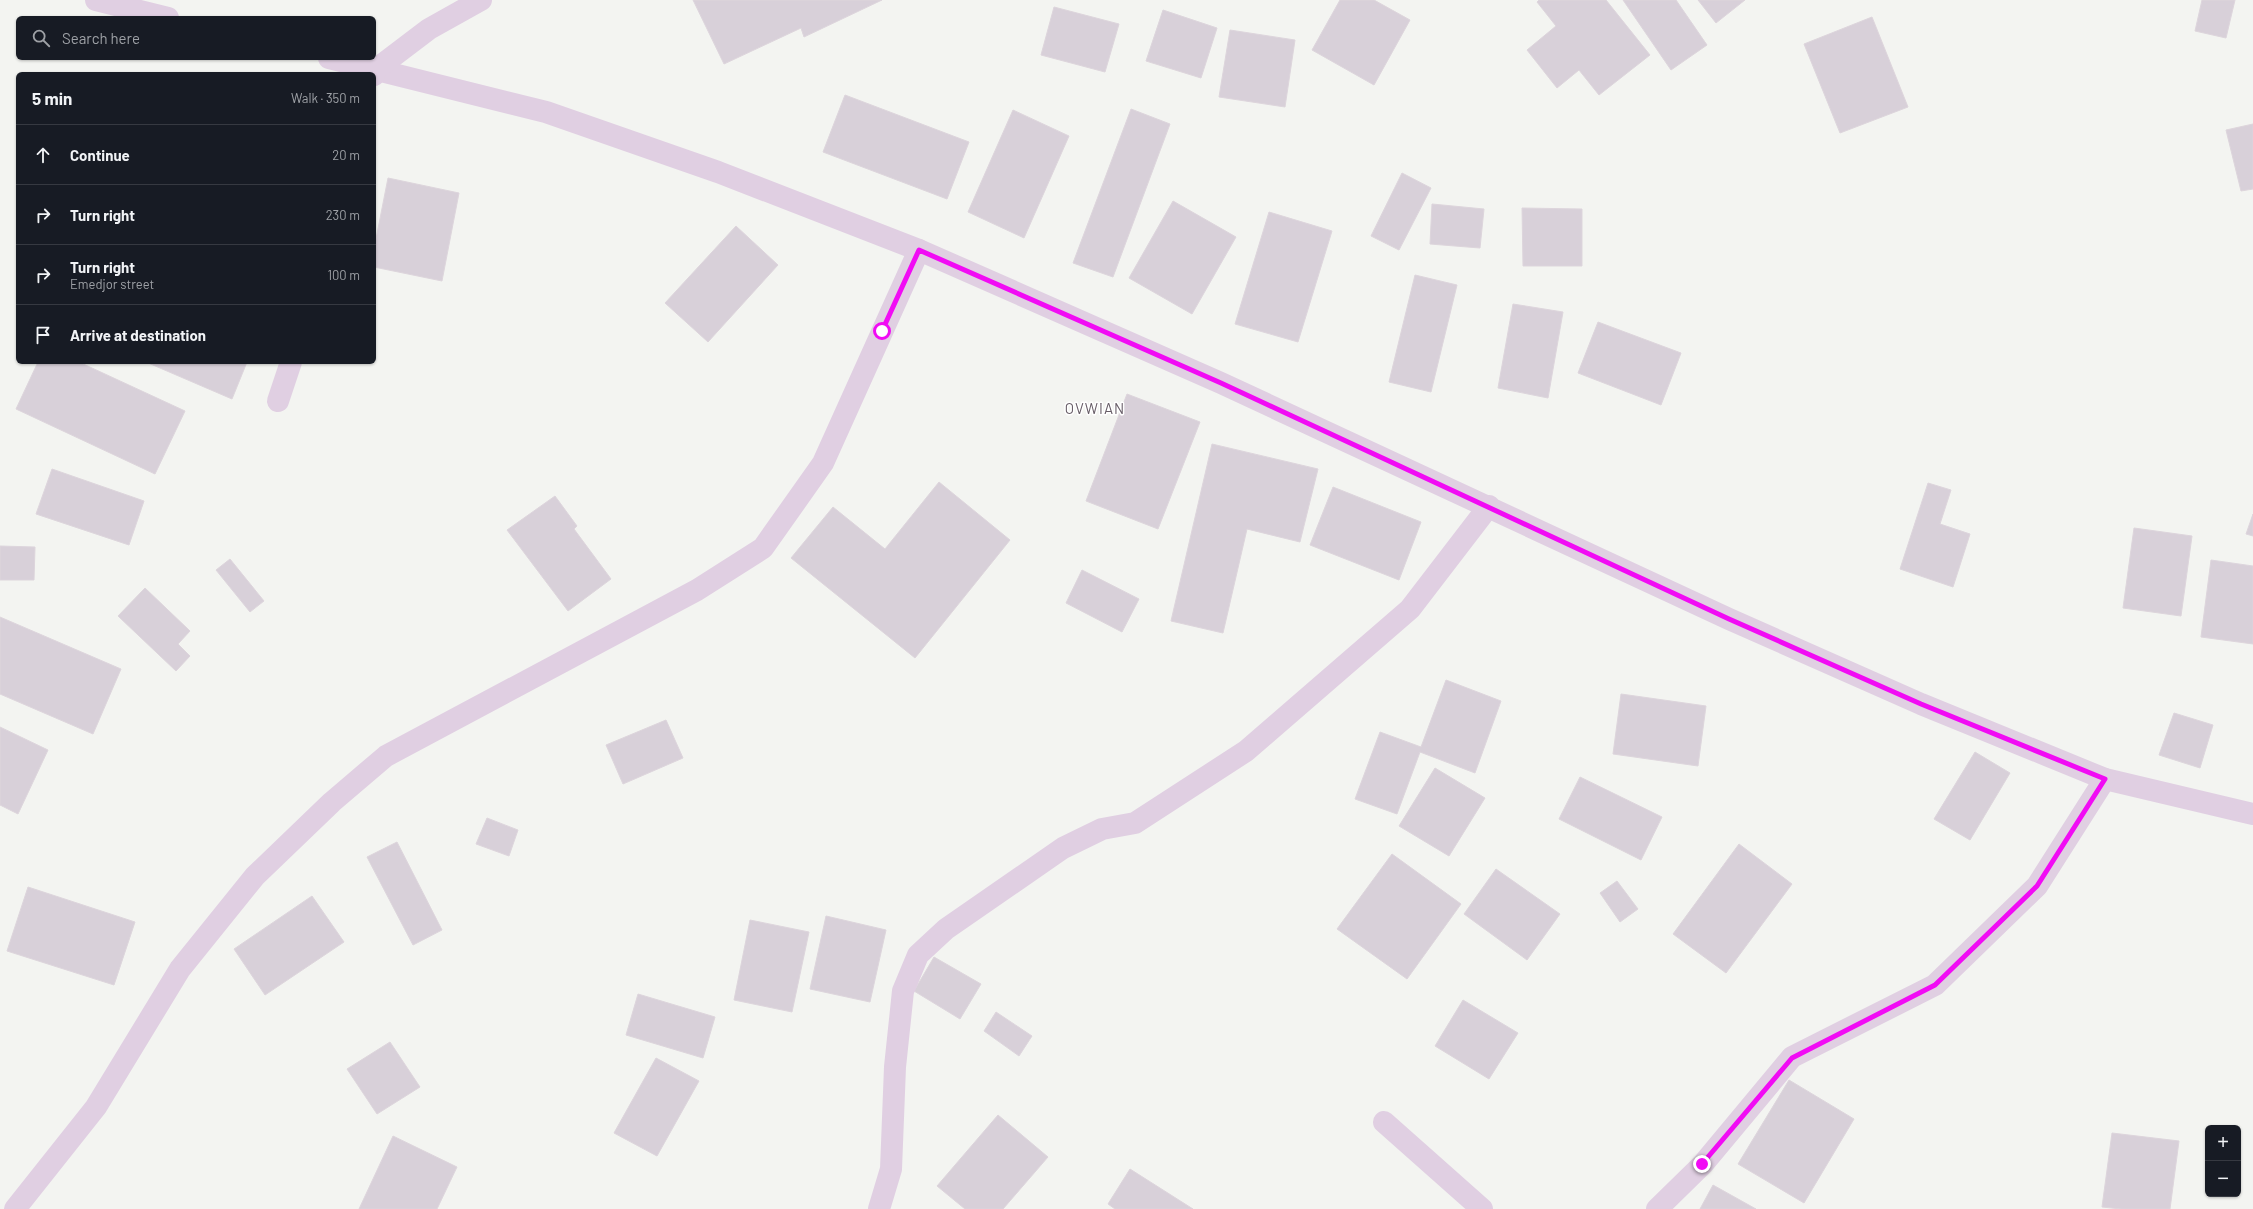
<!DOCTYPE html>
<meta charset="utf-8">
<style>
body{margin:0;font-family:Barlow,sans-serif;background:#20242c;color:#f1f3f6}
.controls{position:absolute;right:12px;bottom:12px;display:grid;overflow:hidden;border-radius:6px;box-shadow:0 1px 3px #0004}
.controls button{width:36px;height:36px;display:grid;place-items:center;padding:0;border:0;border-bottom:1px solid #363941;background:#171b24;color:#f1f3f6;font:20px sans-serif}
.stop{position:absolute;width:12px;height:12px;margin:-9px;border:3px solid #f10bf4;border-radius:50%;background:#fff}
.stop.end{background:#f10bf4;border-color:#fff;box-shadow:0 1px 4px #0008}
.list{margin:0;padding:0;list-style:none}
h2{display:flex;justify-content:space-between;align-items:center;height:52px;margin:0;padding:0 16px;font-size:17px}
h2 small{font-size:13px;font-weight:400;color:#9ea1a6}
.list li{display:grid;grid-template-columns:26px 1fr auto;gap:12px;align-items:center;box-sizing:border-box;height:60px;padding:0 16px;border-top:1px solid #363941}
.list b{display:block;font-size:15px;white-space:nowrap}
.list p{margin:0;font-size:13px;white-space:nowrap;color:#9ea1a6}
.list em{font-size:13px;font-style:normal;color:#9ea1a6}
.icon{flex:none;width:22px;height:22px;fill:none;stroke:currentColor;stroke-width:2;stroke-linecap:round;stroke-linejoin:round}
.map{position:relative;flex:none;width:2253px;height:1209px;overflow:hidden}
.search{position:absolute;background:#171b24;box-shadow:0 1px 3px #0004;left:16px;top:16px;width:360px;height:44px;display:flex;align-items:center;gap:10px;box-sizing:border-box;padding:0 14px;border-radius:6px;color:#9ea1a6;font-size:15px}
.panel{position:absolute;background:#171b24;box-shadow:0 1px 3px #0004;left:16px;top:72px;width:360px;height:292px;border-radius:6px}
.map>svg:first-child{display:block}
.building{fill:#d8d0d9;stroke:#ddd5dc}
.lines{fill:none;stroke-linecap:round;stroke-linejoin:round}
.street{stroke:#e0cfe2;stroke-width:22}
.route{stroke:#f10bf4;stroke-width:5}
.labels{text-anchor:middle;stroke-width:3;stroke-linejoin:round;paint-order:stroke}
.quarter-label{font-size:15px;letter-spacing:1px;fill:#675d67;stroke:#fff}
</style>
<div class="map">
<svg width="2253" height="1209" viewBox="0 0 2253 1209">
<rect width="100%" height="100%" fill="#f3f4f1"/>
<!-- building -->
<g class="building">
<path d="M693 0H882L804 37 801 28 724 64Z"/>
<path d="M1340 0H1374L1410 20 1374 85 1312 50Z"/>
<path d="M1539 0H1606L1650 55 1599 95 1579 70 1557 88 1527 50 1556 26 1537 2Z"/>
<path d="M1623 0H1676L1707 45 1671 70Z"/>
<path d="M1698 0H1745L1716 23Z"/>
<path d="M2202 0H2235L2226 38 2195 31Z"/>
<path d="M1054 7 1119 24 1105 72 1041 55Z"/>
<path d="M1163 10 1217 28 1201 78 1146 61Z"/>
<path d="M1872 17 1908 107 1840 133 1804 44Z"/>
<path d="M1230 30 1295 40 1285 107 1219 97Z"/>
<path d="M845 95 969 142 947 199 823 152Z"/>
<path d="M1131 109 1170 124 1113 277 1073 263Z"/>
<path d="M1013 110 1069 136 1024 238 968 212Z"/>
<path d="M2253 124V189L2241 191 2226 130Z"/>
<path d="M1402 173 1431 188 1399 250 1371 236Z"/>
<path d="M388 178 459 193 442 281 374 267V249Z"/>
<path d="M1173 201 1236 237 1192 314 1129 278Z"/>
<path d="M1432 204 1484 209 1480 248 1430 244Z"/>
<path d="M1522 208 1582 209V266H1523Z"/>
<path d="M1269 212 1332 231 1298 342 1235 324Z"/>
<path d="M736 226 778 265 708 342 665 303Z"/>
<path d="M1415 275 1457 285 1431 392 1389 382Z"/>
<path d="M1513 304 1563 312 1548 398 1498 388Z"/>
<path d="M1598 322 1681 353 1661 405 1578 373Z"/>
<path d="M38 362H79L185 411 155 474 16 409Z"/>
<path d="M146 362H247L232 399Z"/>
<path d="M1127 394 1200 422 1158 529 1086 501Z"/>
<path d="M1212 444 1318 469 1300 542 1247 529 1223 633 1171 621Z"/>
<path d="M52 469 144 501 129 545 36 514Z"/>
<path d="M939 482 1010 540 915 658 791 558 833 507 885 549Z"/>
<path d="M1928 483 1951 490 1940 524 1970 534 1953 587 1900 569Z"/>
<path d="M1333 487 1421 522 1399 580 1310 545Z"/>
<path d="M555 496 577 526 574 529 611 579 568 611 507 530Z"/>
<path d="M2253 514V536L2246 534Z"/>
<path d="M2134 528 2192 536 2181 616 2123 608Z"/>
<path d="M0 546 35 547 34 580H0Z"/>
<path d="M230 559 264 601 250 612 216 570Z"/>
<path d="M2211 560 2253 566V644L2201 637Z"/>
<path d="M1082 570 1139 599 1122 632 1066 603Z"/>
<path d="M145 588 190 631 178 644 190 656 176 671 118 616Z"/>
<path d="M0 617 121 669 93 734 0 694Z"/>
<path d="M1446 680 1501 701 1475 773 1420 752 1397 814 1355 799 1380 732 1421 747Z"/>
<path d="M1621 694 1706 706 1698 766 1613 754Z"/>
<path d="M2174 713 2213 725 2200 768 2159 755Z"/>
<path d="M666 720 683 758 623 784 606 745Z"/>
<path d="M0 727 48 750 18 814 0 805Z"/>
<path d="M1975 752 2010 773 1970 840 1934 819Z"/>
<path d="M1435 768 1485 798 1449 856 1399 826Z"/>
<path d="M1580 777 1662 817 1641 860 1559 819Z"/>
<path d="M487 818 518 830 509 856 476 844Z"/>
<path d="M397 842 442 930 413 945 367 857Z"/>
<path d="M1739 844 1792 884 1726 973 1673 934Z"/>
<path d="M1392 854 1461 904 1407 979 1337 929Z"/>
<path d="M1496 869 1560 914 1527 960 1464 914Z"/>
<path d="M1617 881 1638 909 1620 922 1600 893Z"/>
<path d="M28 887 135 922 114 985 7 951Z"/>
<path d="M312 896 344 942 265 995 234 949Z"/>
<path d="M826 916 886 930 870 1002 810 989Z"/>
<path d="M750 920 809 932 792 1012 734 1000Z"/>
<path d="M934 957 981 984 960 1019 914 991Z"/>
<path d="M638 994 715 1017 703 1058 626 1035Z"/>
<path d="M1463 1000 1518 1033 1489 1079 1435 1046Z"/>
<path d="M996 1012 1032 1036 1019 1056 984 1031Z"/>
<path d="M390 1042 420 1087 377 1114 347 1069Z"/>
<path d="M656 1058 699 1081 657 1156 614 1133Z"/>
<path d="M1789 1080 1854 1119 1804 1203 1738 1164Z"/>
<path d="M998 1115 1048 1157 1003 1209H965L937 1186Z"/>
<path d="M2112 1133 2179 1141 2170 1209H2121L2102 1207Z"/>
<path d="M393 1136 457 1167 437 1209H359Z"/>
<path d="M1130 1169 1193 1209H1115L1108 1204Z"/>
<path d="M1713 1185 1756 1209H1700Z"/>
</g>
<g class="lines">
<!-- street -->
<g class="street">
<path d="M96 0 168 18"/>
<path d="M329 58 546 112 718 172 919 250 1221 383 1729 619 1921 704 2105 779 2253 814"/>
<path d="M374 75 375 70 429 29 481 0"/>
<path d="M278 401 291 362"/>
<path d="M1384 1122 1482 1209"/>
<path d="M15 1209 96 1107 180 969 255 876 332 802 386 756 697 590 763 548 823 463 919 250"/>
<path d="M879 1209 891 1169 895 1067 903 991 918 955 946 929 1063 848 1102 829 1135 823 1246 751 1410 609 1489 506"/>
<path d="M1657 1209 1703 1164 1792 1057 1935 985 2037 886 2105 779"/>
</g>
</g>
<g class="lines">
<!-- route -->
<path class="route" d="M882 331 919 250 1221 383 1729 619 1921 704 2105 779 2037 886 1935 985 1792 1058 1702 1164"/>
</g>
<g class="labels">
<!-- quarter labels -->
<g class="quarter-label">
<text x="1095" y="414">OVWIAN</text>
</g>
</g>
</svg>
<div class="controls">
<button>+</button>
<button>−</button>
</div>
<div class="stop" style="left:882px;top:331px"></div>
<div class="stop end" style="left:1702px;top:1164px"></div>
<div class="search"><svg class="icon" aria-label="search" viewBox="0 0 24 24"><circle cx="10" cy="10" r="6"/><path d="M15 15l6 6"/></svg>Search here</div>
<section class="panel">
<h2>5 min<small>Walk · 350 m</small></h2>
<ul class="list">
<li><svg class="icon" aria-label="ahead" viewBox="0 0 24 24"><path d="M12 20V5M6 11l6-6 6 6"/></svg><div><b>Continue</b></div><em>20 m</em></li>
<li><svg class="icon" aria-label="right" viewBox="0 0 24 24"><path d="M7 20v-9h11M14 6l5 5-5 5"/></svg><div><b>Turn right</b></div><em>230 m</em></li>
<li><svg class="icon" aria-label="right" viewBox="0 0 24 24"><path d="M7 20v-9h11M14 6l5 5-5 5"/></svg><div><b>Turn right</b><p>Emedjor street</p></div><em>100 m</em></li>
<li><svg class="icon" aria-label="arrive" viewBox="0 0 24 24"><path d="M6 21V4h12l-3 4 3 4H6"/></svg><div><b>Arrive at destination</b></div></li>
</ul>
</section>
</div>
